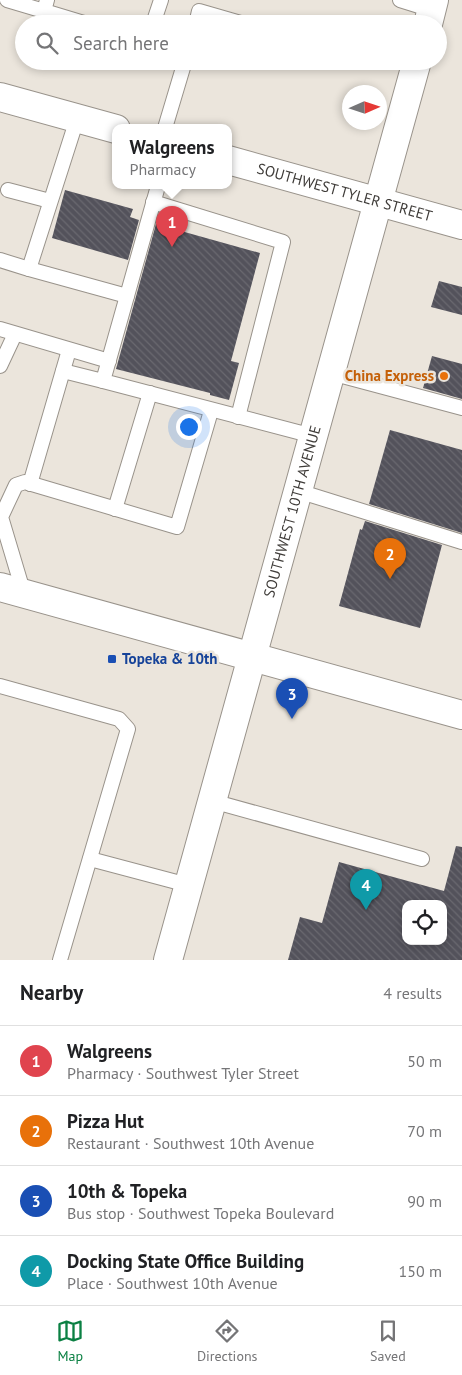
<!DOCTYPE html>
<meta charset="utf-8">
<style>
body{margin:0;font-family:"PT Sans",sans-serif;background:#f6f6f6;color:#202124}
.controls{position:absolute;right:15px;bottom:15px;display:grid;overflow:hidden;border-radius:10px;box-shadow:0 2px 8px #0003}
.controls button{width:45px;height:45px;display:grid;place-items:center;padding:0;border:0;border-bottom:1px solid #e0e0e0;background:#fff;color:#202124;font:25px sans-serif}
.compass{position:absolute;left:342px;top:85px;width:45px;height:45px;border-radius:50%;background:#fff;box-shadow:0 2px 8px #0003;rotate:87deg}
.you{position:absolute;left:188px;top:426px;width:18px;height:18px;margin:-12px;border:4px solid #fff;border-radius:50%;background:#1a73e8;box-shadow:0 0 0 8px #1a73e833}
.badge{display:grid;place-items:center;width:32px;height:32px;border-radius:50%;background:#0b8043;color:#fff;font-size:16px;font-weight:700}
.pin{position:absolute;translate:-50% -41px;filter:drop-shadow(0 1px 2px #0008)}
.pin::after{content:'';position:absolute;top:26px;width:18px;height:15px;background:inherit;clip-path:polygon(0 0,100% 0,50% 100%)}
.popup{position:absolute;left:112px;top:124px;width:120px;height:65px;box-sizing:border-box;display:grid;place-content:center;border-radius:10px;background:#fff;filter:drop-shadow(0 1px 4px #0005);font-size:16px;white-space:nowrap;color:#757577}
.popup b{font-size:19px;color:#202124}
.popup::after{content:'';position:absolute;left:50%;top:100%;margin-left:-10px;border:10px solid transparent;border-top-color:#fff}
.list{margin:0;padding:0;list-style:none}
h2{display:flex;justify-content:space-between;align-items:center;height:65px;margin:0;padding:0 20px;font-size:21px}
h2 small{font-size:16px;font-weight:400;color:#757577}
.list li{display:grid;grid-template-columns:32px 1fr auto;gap:15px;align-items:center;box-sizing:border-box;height:70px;padding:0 20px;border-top:1px solid #e0e0e0}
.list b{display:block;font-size:19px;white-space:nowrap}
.list p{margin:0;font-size:16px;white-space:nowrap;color:#757577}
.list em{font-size:16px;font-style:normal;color:#757577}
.icon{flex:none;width:28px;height:28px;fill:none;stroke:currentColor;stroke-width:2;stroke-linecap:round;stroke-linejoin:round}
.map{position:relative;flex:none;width:462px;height:960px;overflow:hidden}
.search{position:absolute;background:#fff;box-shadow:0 2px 8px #0003;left:15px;right:15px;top:15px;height:55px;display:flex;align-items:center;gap:12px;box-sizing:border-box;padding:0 18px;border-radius:28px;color:#757577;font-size:19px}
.sheet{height:345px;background:#fff}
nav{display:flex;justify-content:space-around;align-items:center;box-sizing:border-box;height:70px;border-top:1px solid #e0e0e0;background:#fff;font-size:14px;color:#757577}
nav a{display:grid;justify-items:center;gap:2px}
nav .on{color:#0b8043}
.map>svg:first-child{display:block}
.building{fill:url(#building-back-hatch);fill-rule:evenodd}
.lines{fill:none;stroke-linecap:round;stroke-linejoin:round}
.lane-casing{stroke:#99938b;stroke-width:16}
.street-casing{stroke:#99938b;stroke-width:30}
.secondary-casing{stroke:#99938b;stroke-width:30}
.primary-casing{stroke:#99938b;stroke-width:30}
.lane{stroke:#fff;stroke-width:14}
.street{stroke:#fff;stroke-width:28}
.secondary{stroke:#fff;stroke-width:28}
.primary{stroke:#fff;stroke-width:28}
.food-dot{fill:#e8710a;stroke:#ebe5dc;stroke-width:2}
.transit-dot{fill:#1a4fb4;stroke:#ebe5dc;stroke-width:2}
.labels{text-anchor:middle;stroke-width:5;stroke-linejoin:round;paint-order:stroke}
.street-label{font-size:15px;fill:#3f3c39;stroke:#ebe5dc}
.food-label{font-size:15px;font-weight:bold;fill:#c56008;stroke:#ebe5dc;text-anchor:end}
.transit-label{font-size:15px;font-weight:bold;fill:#164399;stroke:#ebe5dc;text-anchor:start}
</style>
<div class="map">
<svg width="462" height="960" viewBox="0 0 462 960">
<defs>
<pattern id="building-back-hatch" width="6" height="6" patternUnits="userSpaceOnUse" patternTransform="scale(1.25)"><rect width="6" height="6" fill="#53525b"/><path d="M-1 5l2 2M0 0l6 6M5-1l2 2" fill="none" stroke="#6a6970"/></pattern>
</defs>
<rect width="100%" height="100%" fill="#ebe5dc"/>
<!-- building -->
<g class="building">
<path d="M65 190 133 209 130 217 139 220 128 260 52 238Z"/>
<path d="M156 224 260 253 231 361 239 363 229 400 210 395V393L116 369Z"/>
<path d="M439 281 462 287V315L431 307Z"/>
<path d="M432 356 462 364V399L423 388Z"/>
<path d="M390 430 462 450V533L369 504Z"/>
<path d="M365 521 442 545 420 628 339 606 360 529 362 530Z"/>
<path d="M456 846 462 847V960H288L300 917 322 923 339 862 444 891ZM406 904H443V941H406Z"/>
</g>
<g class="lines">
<!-- lane casing -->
<g class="lane-casing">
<g id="lane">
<path d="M7 0 44 11 47 0"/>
<path d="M400 0 432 10"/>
<path d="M44 11 87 24"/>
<path d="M153 24 161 0"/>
<path d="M196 24 199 11 244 24"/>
<path d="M77 119 29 269 127 296"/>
<path d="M165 128 185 61"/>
<path d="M158 186 103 381 313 436"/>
<path d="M8 190 50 201"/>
<path d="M153 202 283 242 238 417"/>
<path d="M0 260 29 269"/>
<path d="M0 329 109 361"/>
<path d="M0 366 15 334"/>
<path d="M63 371 103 381"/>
<path d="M331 373 462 408"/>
<path d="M30 484 69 350"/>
<path d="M298 491 462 542"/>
<path d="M115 509 150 393"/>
<path d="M24 594 1 517 16 485 25 482 177 527 211 411"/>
<path d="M0 686 119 719 128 729 60 960"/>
<path d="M212 801 422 859"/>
<path d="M90 859 188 885"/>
</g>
</g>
<!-- street casing -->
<g class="street-casing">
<g id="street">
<path d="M0 97 116 129"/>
<path id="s1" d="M228 160 462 225"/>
</g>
</g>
<!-- secondary casing -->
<g class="secondary-casing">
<g id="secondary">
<path d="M428 24 434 0"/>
<path id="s2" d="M252 657 417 61"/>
</g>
</g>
<!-- primary casing -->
<g class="primary-casing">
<g id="primary">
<path d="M0 587 462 715"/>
<path d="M168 960 252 657"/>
</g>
</g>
<!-- lane -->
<use href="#lane" class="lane"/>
<!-- street -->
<use href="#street" class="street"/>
<!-- secondary -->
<use href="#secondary" class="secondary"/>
<!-- primary -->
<use href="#primary" class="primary"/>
</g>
<!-- markers -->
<circle class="food-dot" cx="444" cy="376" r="5"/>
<rect class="transit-dot" x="107" y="654" width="10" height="10" rx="2.5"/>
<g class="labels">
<!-- street labels -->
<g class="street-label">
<text dy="5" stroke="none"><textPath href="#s1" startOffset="121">SOUTHWEST TYLER STREET</textPath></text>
<text dy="5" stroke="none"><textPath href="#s2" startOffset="151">SOUTHWEST 10TH AVENUE</textPath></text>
</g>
<!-- food labels -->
<g class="food-label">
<text x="434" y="381">China Express</text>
</g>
<!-- transit labels -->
<g class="transit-label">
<text x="122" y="664">Topeka &amp; 10th</text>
</g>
</g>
</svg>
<div class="controls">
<button><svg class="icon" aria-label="locate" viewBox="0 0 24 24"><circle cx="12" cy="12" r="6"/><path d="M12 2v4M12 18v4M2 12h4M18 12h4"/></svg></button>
</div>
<svg class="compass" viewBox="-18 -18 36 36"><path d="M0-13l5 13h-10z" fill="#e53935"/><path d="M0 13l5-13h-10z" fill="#757577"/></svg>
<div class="you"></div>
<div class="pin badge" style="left:172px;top:247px;background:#e0444e">1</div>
<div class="popup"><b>Walgreens</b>Pharmacy</div>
<div class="pin badge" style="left:390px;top:579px;background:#e8710a">2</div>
<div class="pin badge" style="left:292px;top:719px;background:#1a4fb4">3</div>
<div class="pin badge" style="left:366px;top:910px;background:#0f9aa8">4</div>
<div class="search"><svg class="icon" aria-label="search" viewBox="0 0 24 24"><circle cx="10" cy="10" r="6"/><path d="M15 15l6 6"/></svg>Search here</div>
</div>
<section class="sheet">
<h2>Nearby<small>4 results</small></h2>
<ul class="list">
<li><span class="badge" style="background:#e0444e">1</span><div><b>Walgreens</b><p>Pharmacy · Southwest Tyler Street</p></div><em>50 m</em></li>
<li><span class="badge" style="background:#e8710a">2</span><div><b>Pizza Hut</b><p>Restaurant · Southwest 10th Avenue</p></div><em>70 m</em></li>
<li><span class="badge" style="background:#1a4fb4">3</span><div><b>10th &amp; Topeka</b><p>Bus stop · Southwest Topeka Boulevard</p></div><em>90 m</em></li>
<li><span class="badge" style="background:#0f9aa8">4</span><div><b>Docking State Office Building</b><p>Place · Southwest 10th Avenue</p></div><em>150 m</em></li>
</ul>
</section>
<nav>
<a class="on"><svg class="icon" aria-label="map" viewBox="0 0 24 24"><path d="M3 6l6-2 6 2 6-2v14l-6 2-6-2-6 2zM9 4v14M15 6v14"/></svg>Map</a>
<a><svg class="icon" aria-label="directions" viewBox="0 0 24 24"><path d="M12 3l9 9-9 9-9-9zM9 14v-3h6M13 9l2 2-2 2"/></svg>Directions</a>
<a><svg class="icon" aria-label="saved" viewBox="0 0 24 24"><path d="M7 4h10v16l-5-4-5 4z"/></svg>Saved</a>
</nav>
